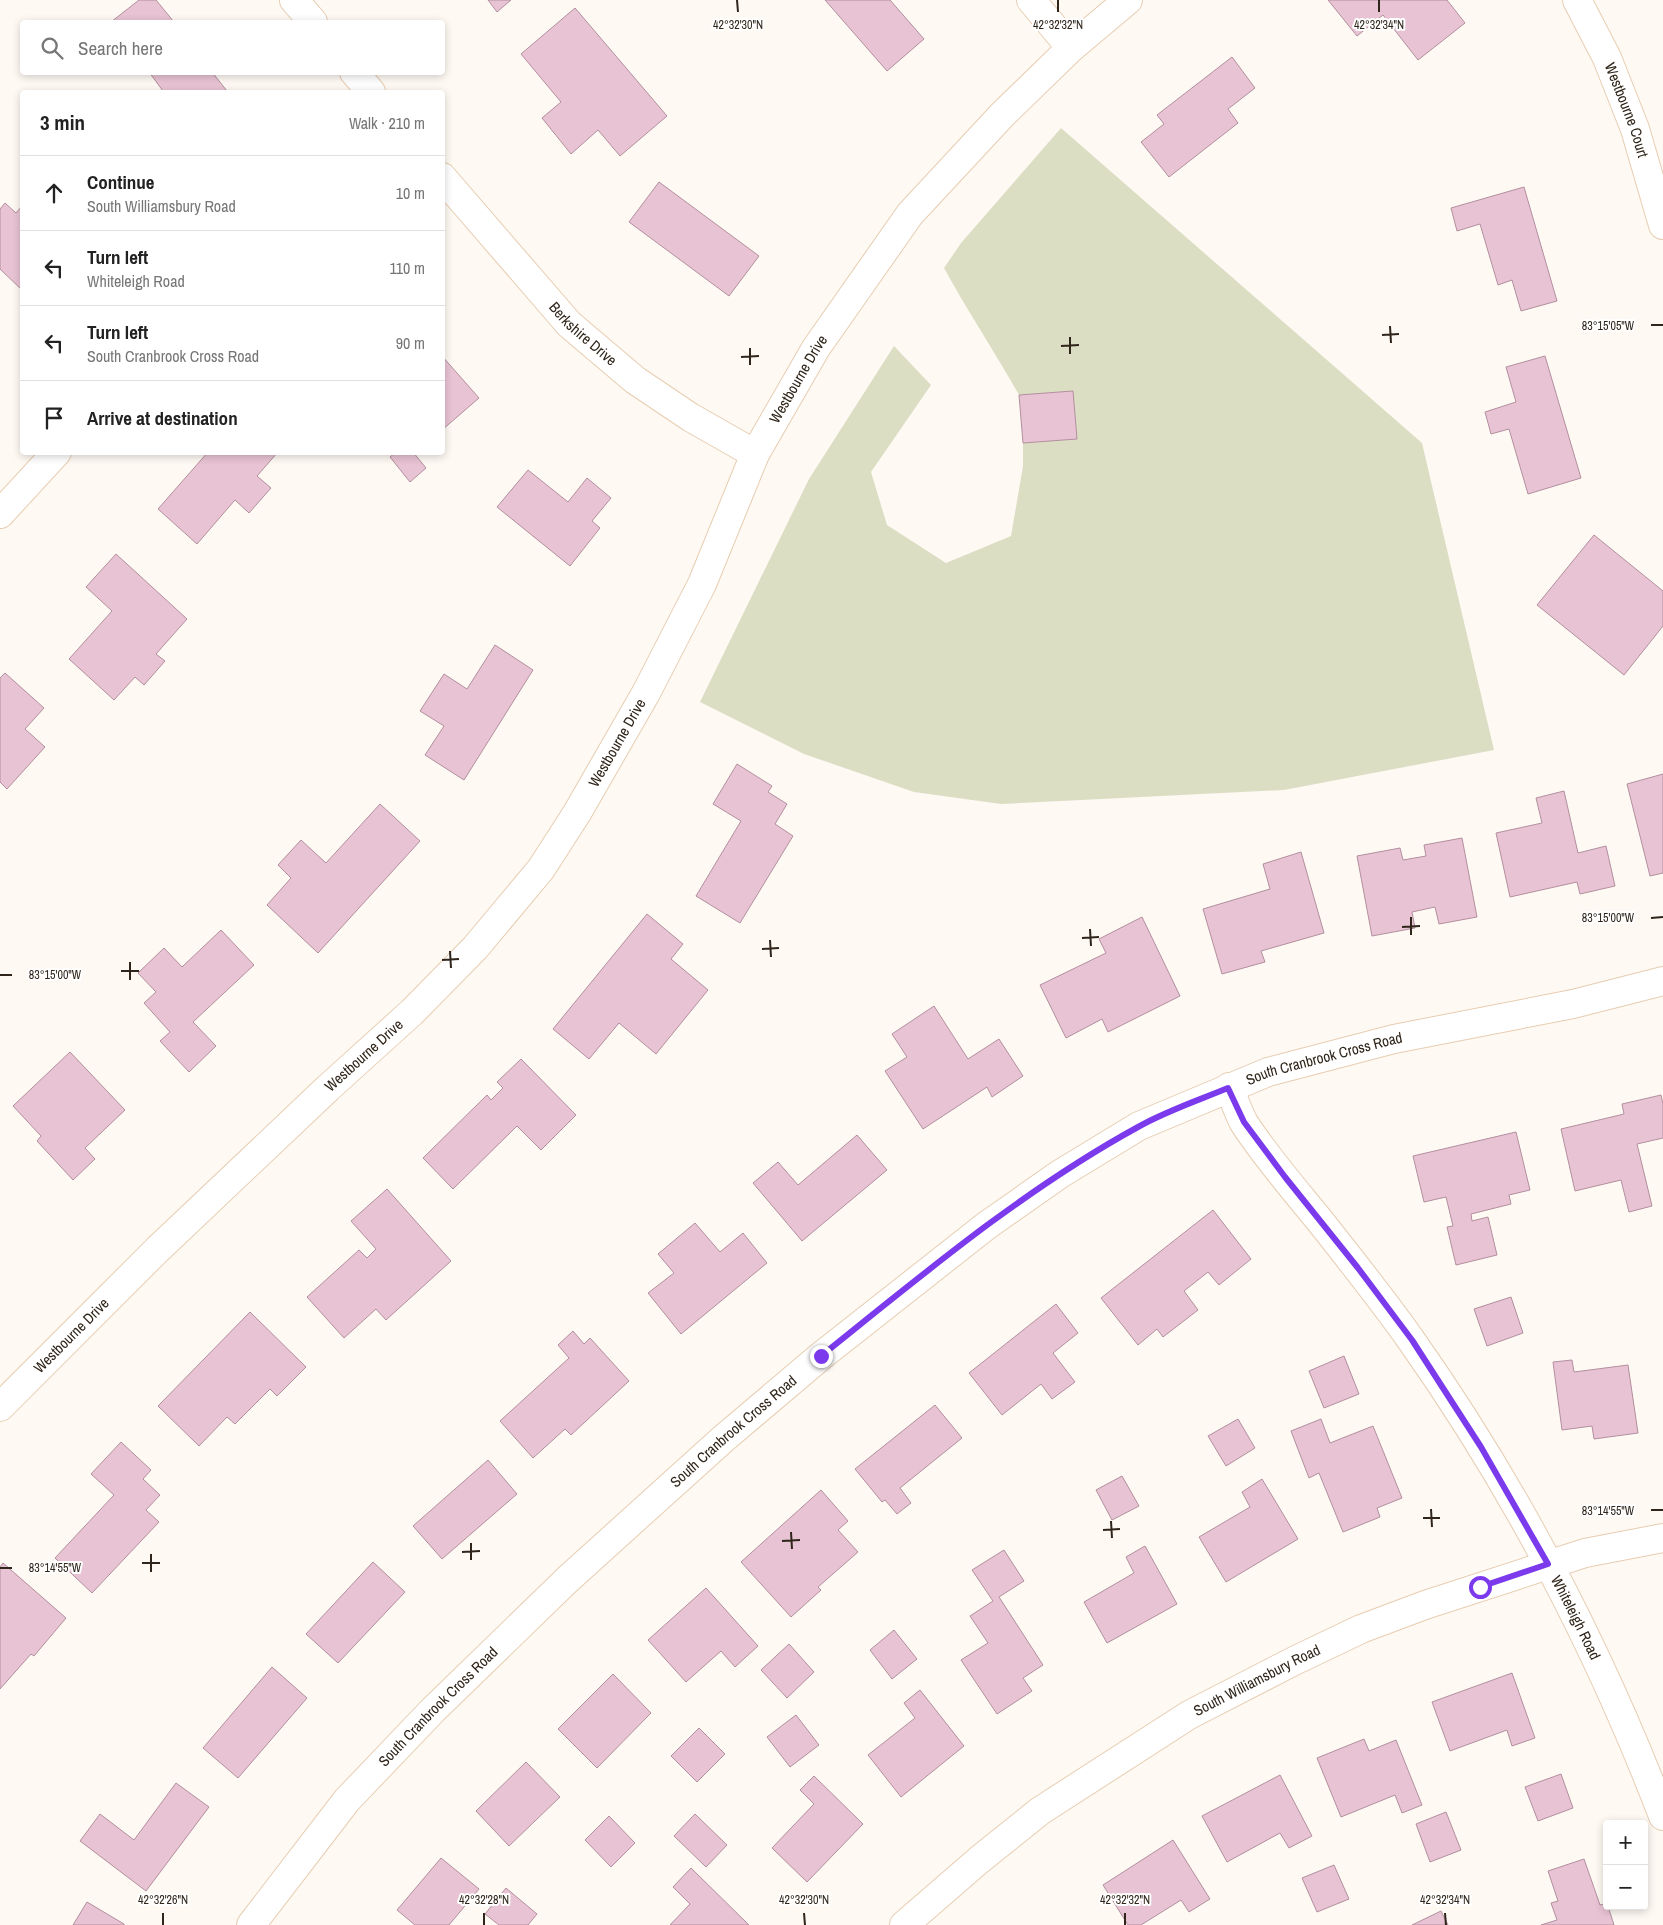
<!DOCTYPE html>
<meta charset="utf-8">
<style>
body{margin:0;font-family:"Archivo Narrow",sans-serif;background:#f2f2f2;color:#222}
.controls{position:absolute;right:15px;bottom:15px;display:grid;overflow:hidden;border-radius:5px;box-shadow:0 2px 8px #0003}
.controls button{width:45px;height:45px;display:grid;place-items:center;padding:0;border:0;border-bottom:1px solid #e0e0e0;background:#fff;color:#222;font:25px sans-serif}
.stop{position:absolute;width:15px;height:15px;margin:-11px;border:4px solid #7c3aed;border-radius:50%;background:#fff}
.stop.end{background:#7c3aed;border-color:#fff;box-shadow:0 1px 5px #0008}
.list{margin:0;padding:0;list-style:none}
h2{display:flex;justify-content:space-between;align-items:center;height:65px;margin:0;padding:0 20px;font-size:21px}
h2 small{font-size:16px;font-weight:400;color:#767676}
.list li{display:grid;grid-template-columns:32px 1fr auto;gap:15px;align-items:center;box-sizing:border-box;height:75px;padding:0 20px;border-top:1px solid #e0e0e0}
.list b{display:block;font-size:19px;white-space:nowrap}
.list p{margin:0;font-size:16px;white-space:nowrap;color:#767676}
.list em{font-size:16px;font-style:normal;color:#767676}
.icon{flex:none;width:28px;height:28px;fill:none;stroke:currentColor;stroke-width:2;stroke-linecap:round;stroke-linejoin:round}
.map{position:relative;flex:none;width:1663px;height:1925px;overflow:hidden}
.search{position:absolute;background:#fff;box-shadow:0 2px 8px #0003;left:20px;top:20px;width:425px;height:55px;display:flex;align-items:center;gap:12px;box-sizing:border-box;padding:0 18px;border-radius:5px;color:#767676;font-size:19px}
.panel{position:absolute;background:#fff;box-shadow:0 2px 8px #0003;left:20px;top:90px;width:425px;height:365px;border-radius:5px}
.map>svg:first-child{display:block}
.green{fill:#dcdec4}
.building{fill:#e8c3d3;stroke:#b28f9e}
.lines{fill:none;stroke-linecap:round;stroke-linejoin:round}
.minor-casing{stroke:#e7cdb1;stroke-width:30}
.minor{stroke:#fff;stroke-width:28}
.route{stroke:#7c3aed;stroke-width:6}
.ticks{fill:none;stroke:#2f251a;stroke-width:2}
.labels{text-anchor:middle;stroke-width:4;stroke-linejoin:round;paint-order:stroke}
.street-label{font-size:15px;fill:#2f251a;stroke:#fff}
.ticks-label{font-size:12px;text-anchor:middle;fill:#2f251a;stroke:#fff;stroke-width:4;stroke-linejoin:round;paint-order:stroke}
</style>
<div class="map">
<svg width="1663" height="1925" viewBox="0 0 1663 1925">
<rect width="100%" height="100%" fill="#fff9f4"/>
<!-- green -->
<path class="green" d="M1061 128 1422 443 1494 750 1284 790 1001 804 914 792 804 754 700 702 809 479 894 346 931 385 871 472 887 525 946 563 1011 536 1023 466V443L1077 439 1073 391 1019 395C995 352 968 312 944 268L961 243Z"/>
<!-- building -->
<g class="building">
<path d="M139 0H156L174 22H111Z"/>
<path d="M488 0H511L497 12Z"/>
<path d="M825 0H890L924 39 887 71Z"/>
<path d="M1328 0H1447L1465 23 1418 60 1383 15 1357 36Z"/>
<path d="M575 8 667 116 620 156 598 130 571 154 542 118 561 102 521 54Z"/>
<path d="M1232 57 1255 88 1228 109 1238 123 1169 177 1141 142 1164 124 1157 115Z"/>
<path d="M149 72H212L227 91 161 92 163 91Z"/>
<path d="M659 182 759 256 729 296 629 222Z"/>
<path d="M1524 187 1557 301 1521 311 1512 280 1498 285 1480 224 1457 231 1451 208Z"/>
<path d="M5 203 16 213 22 206V290L0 269V209Z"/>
<path d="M442 356 479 398 442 430Z"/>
<path d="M1545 356 1581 478 1528 494 1509 429 1491 434 1485 412 1516 402 1506 367Z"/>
<path d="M1073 391 1077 439 1023 443 1019 395Z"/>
<path d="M208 452H278L257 476 271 488 249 513 235 500 197 544 158 509Z"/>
<path d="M396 452H413L426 468 410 482 390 457Z"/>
<path d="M528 470 568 502 587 478 611 498 592 521 600 528 570 566 497 507Z"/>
<path d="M1594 535 1663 591V626L1624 675 1537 605Z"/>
<path d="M116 554 187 619 156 654 165 661 144 685 135 677 114 700 69 659 112 611 86 587Z"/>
<path d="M495 645 533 670 464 780 425 755 444 726 420 711 444 674 467 689Z"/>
<path d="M5 673 44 708 25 729 45 747 7 789 0 782V678Z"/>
<path d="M737 764 772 786 768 792 787 804 775 824 793 836 740 923 696 896 741 821 713 804Z"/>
<path d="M1663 774V873L1650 876 1627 784Z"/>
<path d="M1564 791 1578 853 1606 846 1615 886 1580 894 1577 882 1510 897 1496 833 1542 823 1536 798Z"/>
<path d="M380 804 420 841 318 953 267 905 291 878 278 865 301 840 326 863Z"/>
<path d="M1462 838 1477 917 1439 924 1435 907 1412 912 1415 928 1372 936 1357 856 1400 848 1403 860 1426 856 1424 845Z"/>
<path d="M1301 852 1324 933 1261 951 1265 962 1222 974 1203 909 1270 889 1263 864Z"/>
<path d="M647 914 683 944 671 959 708 990 656 1054 619 1023 589 1059 553 1029Z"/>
<path d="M1142 917 1180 996 1108 1032 1102 1019 1066 1038 1040 985 1106 953 1099 939Z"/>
<path d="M221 930 254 965 193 1022 216 1046 189 1072 160 1041 170 1032 144 1003 156 992 138 973 164 948 182 967Z"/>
<path d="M934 1006 968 1059 999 1039 1023 1076 992 1097 987 1087 923 1129 885 1071 907 1057 892 1034Z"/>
<path d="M70 1052 125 1110 85 1148 95 1159 73 1180 37 1141 41 1136 13 1106Z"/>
<path d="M521 1059 576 1115 541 1150 517 1126 453 1189 423 1158 487 1095 491 1100 503 1088 497 1082Z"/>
<path d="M1661 1095 1663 1104V1138L1637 1144 1652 1206 1629 1212 1621 1180 1575 1191 1561 1129 1624 1114 1622 1104Z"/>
<path d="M1516 1132 1530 1190 1509 1195 1511 1204 1471 1214 1472 1221 1488 1217 1497 1255 1456 1265 1447 1227 1453 1226 1446 1197 1424 1202 1413 1156Z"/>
<path d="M857 1135 887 1170 802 1241 753 1183 778 1162 798 1185Z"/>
<path d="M387 1189 451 1261 386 1320 376 1309 344 1338 307 1297 359 1250 367 1258 376 1249 351 1221Z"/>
<path d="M1213 1210 1251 1259 1219 1285 1208 1272 1184 1291 1198 1310 1163 1337 1157 1329 1138 1345 1101 1298Z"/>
<path d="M695 1223 720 1252 743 1233 767 1263 681 1334 648 1293 674 1273 658 1254Z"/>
<path d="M1511 1297 1523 1333 1487 1346 1474 1309Z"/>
<path d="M1056 1304 1078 1333 1053 1353 1075 1382 1052 1399 1041 1384 1002 1415 969 1373Z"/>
<path d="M250 1312 306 1367 277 1396 270 1389 235 1424 227 1417 199 1446 158 1406Z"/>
<path d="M573 1331 584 1344 590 1338 629 1381 571 1435 565 1429 533 1458 500 1421 569 1358 558 1345Z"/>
<path d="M1344 1356 1359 1394 1324 1408 1309 1371Z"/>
<path d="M1572 1360 1574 1372 1628 1365 1638 1433 1594 1439 1592 1426 1562 1430 1553 1362Z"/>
<path d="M935 1405 962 1438 900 1488 911 1503 897 1514 885 1500 882 1502 855 1469Z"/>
<path d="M1238 1419 1255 1448 1226 1466 1208 1436Z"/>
<path d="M1321 1419 1330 1443 1373 1426 1402 1498 1377 1508 1380 1517 1343 1532 1319 1473 1309 1478 1291 1431Z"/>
<path d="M121 1442 151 1470 143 1479 160 1495 146 1510 159 1522 92 1593 55 1558 114 1495 91 1474Z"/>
<path d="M488 1460 517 1494 442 1559 413 1526Z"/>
<path d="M1122 1476 1139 1506 1112 1520 1096 1490Z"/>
<path d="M1262 1479 1298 1539 1226 1582 1199 1537 1250 1507 1242 1492Z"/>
<path d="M821 1490 848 1521 838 1530 858 1552 818 1587 821 1590 791 1617 741 1562Z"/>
<path d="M1145 1546 1177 1604 1107 1643 1084 1602 1134 1573 1126 1557Z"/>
<path d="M1004 1550 1024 1581 999 1597 1043 1665 1023 1678 1032 1691 997 1714 961 1660 988 1643 970 1616 993 1601 972 1570Z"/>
<path d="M373 1562 405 1592 338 1663 306 1634Z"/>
<path d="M3 1563 66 1618 34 1656 31 1654 0 1689V1567Z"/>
<path d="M706 1588 758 1646 735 1667 721 1651 686 1682 648 1640Z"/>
<path d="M894 1630 917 1659 892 1679 870 1650Z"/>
<path d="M789 1644 814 1672 787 1698 761 1670Z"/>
<path d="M272 1667 307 1698 238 1778 203 1748Z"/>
<path d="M1512 1673 1535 1738 1512 1746 1507 1730 1450 1751 1432 1702Z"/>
<path d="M613 1674 651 1713 597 1768 558 1729Z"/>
<path d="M920 1690 964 1746 901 1797 868 1755 915 1718 904 1703Z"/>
<path d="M796 1715 819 1745 790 1767 767 1737Z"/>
<path d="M699 1728 725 1754 697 1782 671 1756Z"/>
<path d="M1364 1739 1369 1751 1396 1740 1422 1805 1402 1813 1395 1795 1341 1817 1317 1758Z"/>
<path d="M526 1762 560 1797 509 1846 476 1811Z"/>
<path d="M1561 1774 1573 1808 1538 1821 1525 1787Z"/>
<path d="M1280 1775 1312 1836 1289 1848 1280 1833 1227 1862 1202 1816Z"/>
<path d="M814 1776 863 1824 807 1882 772 1848 814 1804 800 1790Z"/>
<path d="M176 1783 209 1807 146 1891 80 1841 100 1814 134 1840Z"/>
<path d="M1446 1812 1461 1850 1430 1862 1416 1824Z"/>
<path d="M695 1814 727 1845 706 1867 674 1836Z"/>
<path d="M609 1816 635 1843 611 1867 585 1840Z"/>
<path d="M1173 1840 1210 1899 1189 1912 1181 1900 1141 1925H1128L1103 1885Z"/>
<path d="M441 1858 479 1889 449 1925H415L397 1910Z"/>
<path d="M1584 1859 1600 1905 1607 1903 1614 1925H1541L1557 1920 1551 1903 1558 1901 1548 1871Z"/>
<path d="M1334 1865 1349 1899 1317 1912 1302 1878Z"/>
<path d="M691 1868 749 1925H670L690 1904 673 1887Z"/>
<path d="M506 1888 537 1914 528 1925H499L485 1914Z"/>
<path d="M87 1902 124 1924V1925H73Z"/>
<path d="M1441 1911 1448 1925H1412Z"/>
</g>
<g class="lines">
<!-- minor casing -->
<g class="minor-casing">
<g id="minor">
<path d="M294 0 313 22"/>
<path d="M1031 0 1071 48"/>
<path id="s1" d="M1577 0 1607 58 1635 129 1663 225"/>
<path d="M354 72 371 92"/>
<path id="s2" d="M442 177 569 324 635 380 690 417 755 454"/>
<path d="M0 514 57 452"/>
<path id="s3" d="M1229 1087C1234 1099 1238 1112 1244 1123 1266 1157 1294 1189 1320 1221 1351 1260 1382 1299 1411 1340 1514 1486 1599 1649 1663 1816"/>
<path id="s4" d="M0 1407 157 1250 328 1088 412 1012 475 948 541 869 577 813 646 693 702 584 755 454 816 348 910 214 1002 115 1071 48 1128 0"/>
<path id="s5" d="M251 1925 347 1800 433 1710 568 1579 723 1439 821 1356 986 1226 1060 1174 1139 1126 1268 1072 1394 1039 1573 1004 1663 981"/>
<path id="s6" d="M904 1925 979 1860 1040 1811 1189 1715 1296 1660 1361 1629 1425 1605 1585 1553 1663 1538"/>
</g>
</g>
<!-- minor -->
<use href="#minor" class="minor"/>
</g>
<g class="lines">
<!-- route -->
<path class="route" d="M821 1356C922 1275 1023 1190 1138 1127 1166 1111 1199 1100 1228 1088L1244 1122 1285 1177 1358 1268 1412 1340 1481 1447 1548 1564 1480 1587"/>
</g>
<!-- ticks -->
<path class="ticks" d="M737 0 738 12M1058 0V12M1379 0V12M1651 325H1663M1390 326 1391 343M1382 335 1399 334M1070 337V354M1061 346 1079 345M750 348V365M741 357 759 356M1411 917V935M1651 918 1663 917M1402 927 1420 926M1090 929 1091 946M1082 938 1099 937M770 940 771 957M762 949 779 948M450 951 451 968M442 960 459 959M130 962V980M121 971H139M0 975H12M1431 1509 1432 1527M1651 1510H1663M1423 1518H1440M1111 1521 1112 1538M1103 1530 1120 1529M791 1532 792 1549M782 1541 800 1540M471 1543V1560M462 1552 480 1551M151 1554V1572M142 1563H160M0 1568H12M163 1913V1925M484 1913V1925M804 1913 805 1925M1125 1913V1925M1445 1913 1446 1925"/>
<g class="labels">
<!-- street labels -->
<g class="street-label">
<text dy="5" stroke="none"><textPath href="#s1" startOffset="121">Westbourne Court</textPath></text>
<text dy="5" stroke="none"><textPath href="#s2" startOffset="211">Berkshire Drive</textPath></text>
<text dy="5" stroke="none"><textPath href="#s4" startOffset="1318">Westbourne Drive</textPath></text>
<text dy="5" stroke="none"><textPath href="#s4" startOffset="911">Westbourne Drive</textPath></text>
<text dy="5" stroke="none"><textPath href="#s4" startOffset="506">Westbourne Drive</textPath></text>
<text dy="5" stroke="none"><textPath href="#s5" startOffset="1398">South Cranbrook Cross Road</textPath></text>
<text dy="5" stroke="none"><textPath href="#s4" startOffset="101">Westbourne Drive</textPath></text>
<text dy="5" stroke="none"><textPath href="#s5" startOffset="692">South Cranbrook Cross Road</textPath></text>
<text dy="5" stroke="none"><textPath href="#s3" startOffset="636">Whiteleigh Road</textPath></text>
<text dy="5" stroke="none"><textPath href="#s6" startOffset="431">South Williamsbury Road</textPath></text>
<text dy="5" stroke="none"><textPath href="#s5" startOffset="288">South Cranbrook Cross Road</textPath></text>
</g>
</g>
<g class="ticks-label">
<text x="738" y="29">42°32'30"N</text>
<text x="1058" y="29">42°32'32"N</text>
<text x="1379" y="29">42°32'34"N</text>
<text x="1608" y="330">83°15'05"W</text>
<text x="1608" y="922">83°15'00"W</text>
<text x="55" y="979">83°15'00"W</text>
<text x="1608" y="1515">83°14'55"W</text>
<text x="55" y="1572">83°14'55"W</text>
<text x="163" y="1904">42°32'26"N</text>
<text x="484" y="1904">42°32'28"N</text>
<text x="804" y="1904">42°32'30"N</text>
<text x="1125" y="1904">42°32'32"N</text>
<text x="1445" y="1904">42°32'34"N</text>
</g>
</svg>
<div class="controls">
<button>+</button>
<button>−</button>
</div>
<div class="stop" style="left:1480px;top:1587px"></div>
<div class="stop end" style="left:821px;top:1356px"></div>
<div class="search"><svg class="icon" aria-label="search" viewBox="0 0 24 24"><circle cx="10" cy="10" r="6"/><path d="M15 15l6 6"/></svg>Search here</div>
<section class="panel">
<h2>3 min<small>Walk · 210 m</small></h2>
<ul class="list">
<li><svg class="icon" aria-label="ahead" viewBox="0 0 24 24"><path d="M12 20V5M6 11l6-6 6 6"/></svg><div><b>Continue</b><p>South Williamsbury Road</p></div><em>10 m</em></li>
<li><svg class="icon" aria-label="left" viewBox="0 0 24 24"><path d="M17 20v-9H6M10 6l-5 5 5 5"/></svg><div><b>Turn left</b><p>Whiteleigh Road</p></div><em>110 m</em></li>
<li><svg class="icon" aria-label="left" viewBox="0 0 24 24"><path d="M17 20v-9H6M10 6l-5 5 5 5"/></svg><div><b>Turn left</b><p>South Cranbrook Cross Road</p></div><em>90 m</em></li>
<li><svg class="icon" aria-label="arrive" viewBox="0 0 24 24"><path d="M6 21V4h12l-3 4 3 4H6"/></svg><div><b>Arrive at destination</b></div></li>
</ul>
</section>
</div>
